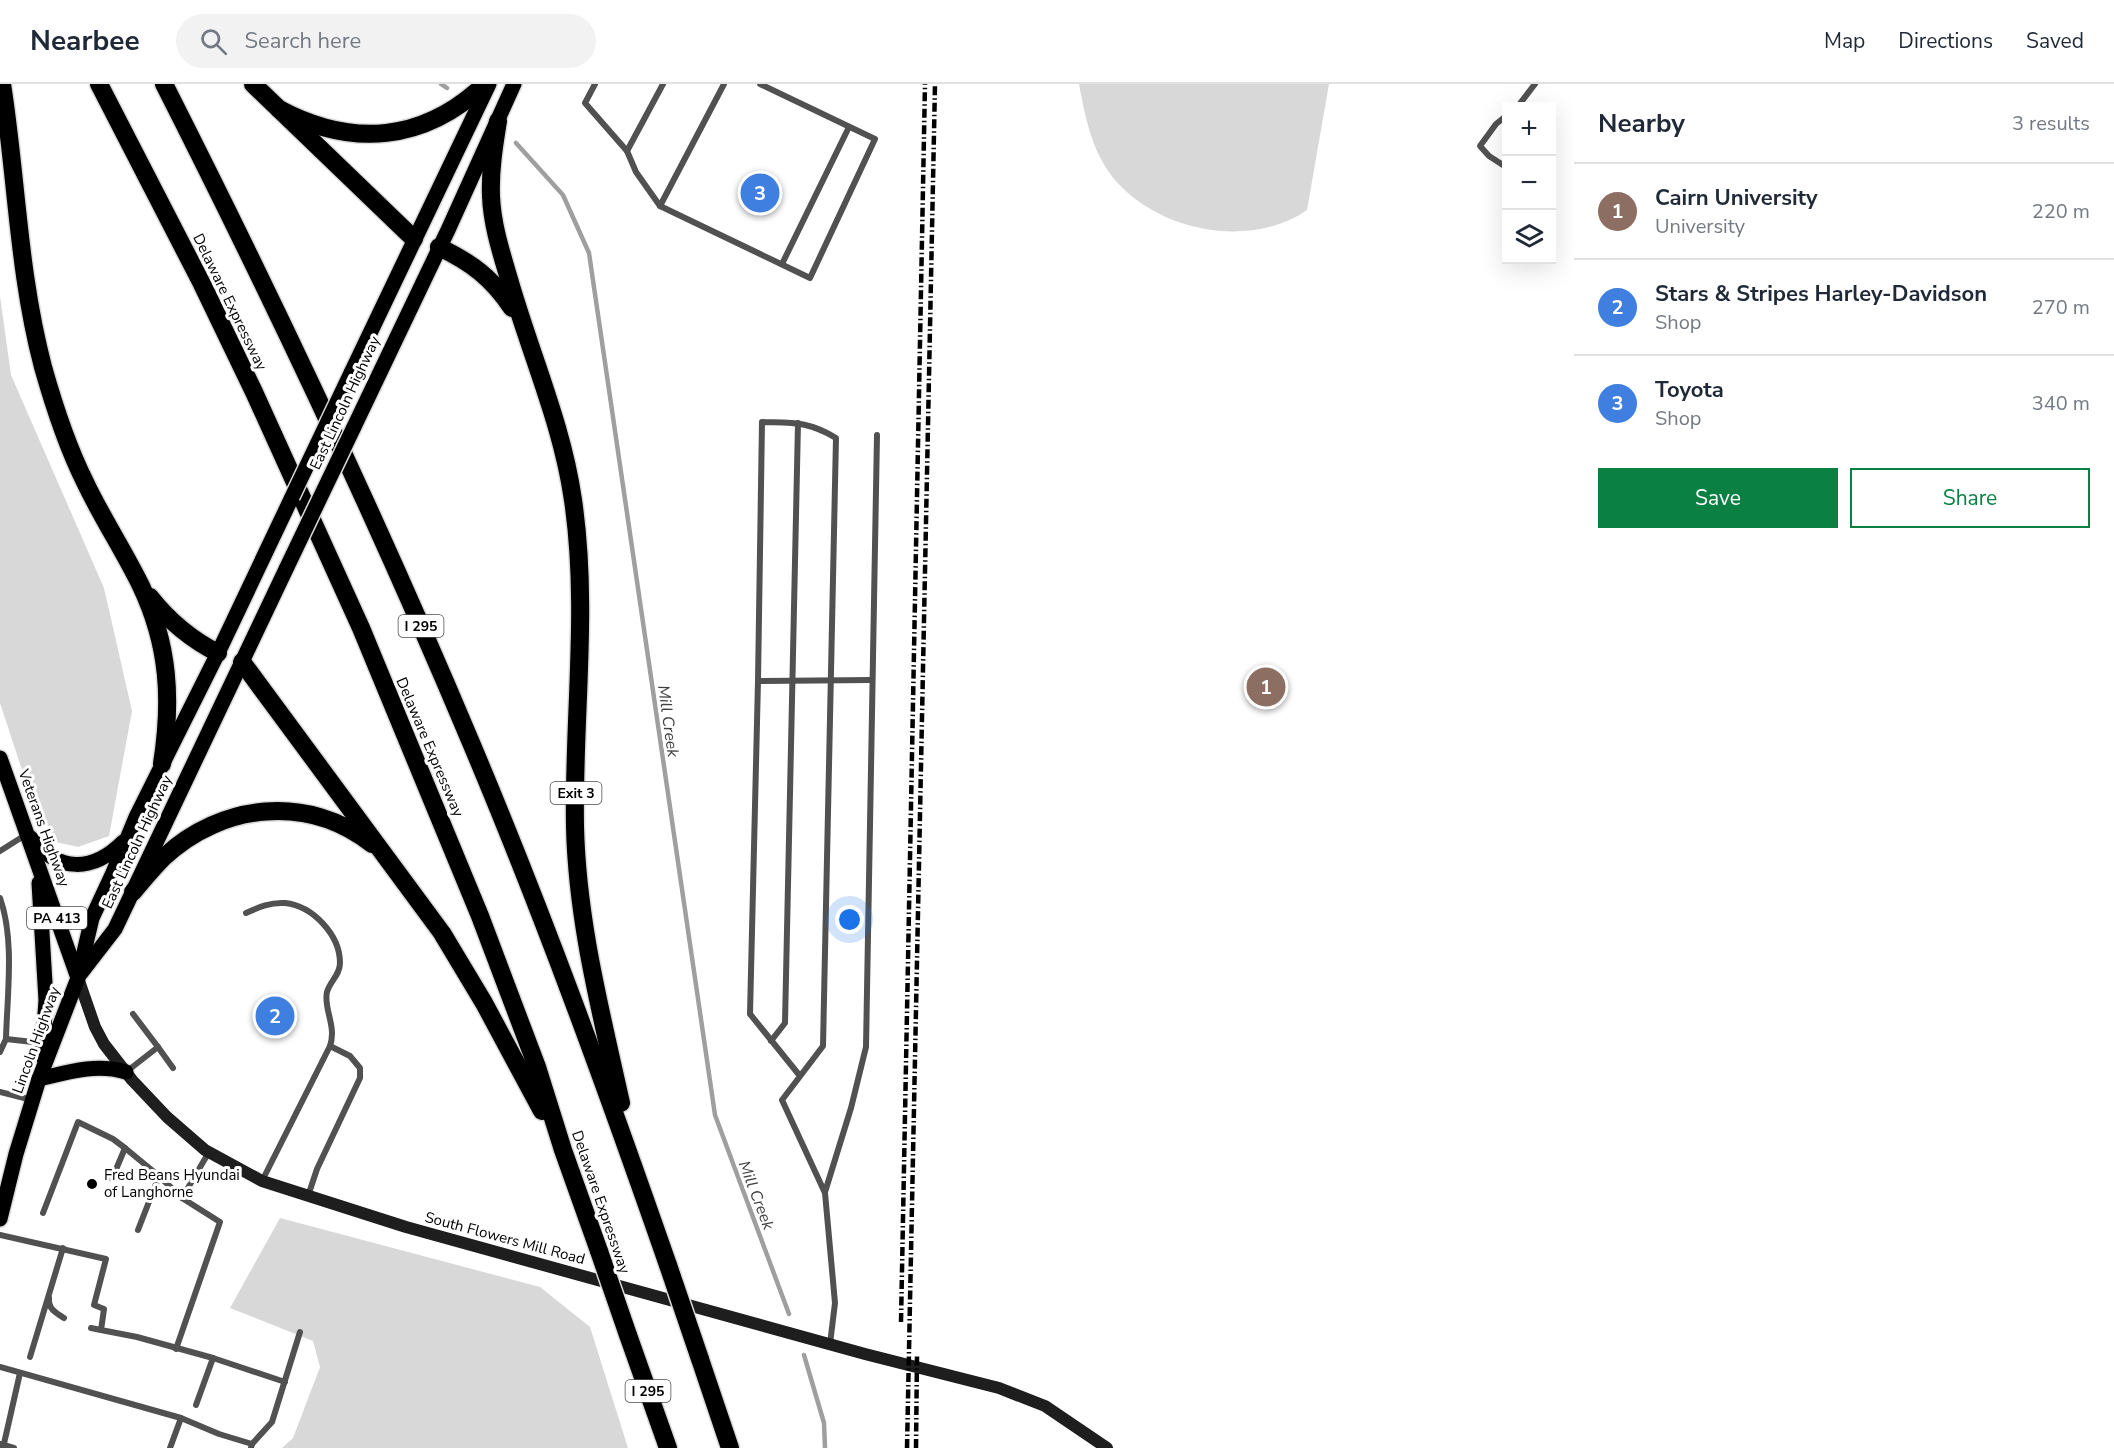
<!DOCTYPE html>
<meta charset="utf-8">
<style>
body{margin:0;font-family:"Nunito Sans",sans-serif;background:#f2f2f3;color:#1f2937}
.controls{position:absolute;right:18px;top:18px;display:grid;overflow:hidden;border-radius:0px;box-shadow:0 6px 24px #0002}
.controls button{width:54px;height:54px;display:grid;place-items:center;padding:0;border:0;border-bottom:2px solid #e0e1e3;background:#fff;color:#1f2937;font:30px sans-serif}
.you{position:absolute;left:850px;top:836px;width:21px;height:21px;margin:-15px;border:4px solid #fff;border-radius:50%;background:#1a73e8;box-shadow:0 0 0 9px #1a73e833}
.badge{display:grid;place-items:center;width:39px;height:39px;border-radius:50%;background:#0b8043;color:#fff;font-size:20px;font-weight:700}
.pin{position:absolute;translate:-50% -50%;border:3px solid #fff;box-shadow:0 2px 6px #0006}
.list{margin:0;padding:0;list-style:none}
h2{display:flex;justify-content:space-between;align-items:center;height:78px;margin:0;padding:0 24px;font-size:26px}
h2 small{font-size:20px;font-weight:400;color:#747a83}
.list li{display:grid;grid-template-columns:39px 1fr auto;gap:18px;align-items:center;box-sizing:border-box;height:96px;padding:0 24px;border-top:2px solid #e0e1e3}
.list b{display:block;font-size:22px;white-space:nowrap}
.list p{margin:0;font-size:20px;white-space:nowrap;color:#747a83}
.list em{font-size:20px;font-style:normal;color:#747a83}
.actions{display:flex;gap:12px;padding:18px 24px}
.actions a{flex:1;padding:14px 0;border:2px solid #0b8043;border-radius:0px;text-align:center;font-size:21px;color:#0b8043}
.actions .main{background:#0b8043;color:#fff}
.icon{flex:none;width:33px;height:33px;fill:none;stroke:currentColor;stroke-width:2;stroke-linecap:round;stroke-linejoin:round}
.map{position:relative;flex:none;width:1574px;height:1364px;overflow:hidden}
header{display:flex;align-items:center;gap:36px;box-sizing:border-box;height:84px;padding:0 30px;background:#fff;border-bottom:2px solid #e0e1e3}
header strong{font-size:28px}
nav{display:flex;gap:33px;margin-inline-start:auto;font-size:21px}
.search{width:420px;height:54px;background:#f2f2f3;display:flex;align-items:center;gap:15px;box-sizing:border-box;padding:0 21px;border-radius:33px;color:#747a83;font-size:22px}
main{display:flex}
aside{flex:1;background:#fff}
.map>svg:first-child{display:block}
.green{fill:#d8d8d8}
.lines{fill:none;stroke-linecap:round;stroke-linejoin:round}
.stream{stroke:#9f9f9f;stroke-width:4.5}
.primary-casing{stroke:#dbdbdb;stroke-width:18}
.motorway-casing{stroke:#dbdbdb;stroke-width:21}
.service{stroke:#515151;stroke-width:6}
.secondary{stroke:#1e1e1e;stroke-width:12}
.primary{stroke:#000;stroke-width:15}
.motorway{stroke:#000;stroke-width:18}
.rail{stroke:#000;stroke-width:4.5;stroke-dasharray:9 3 1.5 3;stroke-linecap:butt}
.primary-bridge-casing{stroke:#dbdbdb;stroke-width:18;stroke-linecap:butt}
.motorway-bridge-casing{stroke:#dbdbdb;stroke-width:21;stroke-linecap:butt}
.primary-bridge{stroke:#000;stroke-width:15}
.motorway-bridge{stroke:#000;stroke-width:18}
.poi-dot{fill:#000;stroke:#fff;stroke-width:2}
.labels{text-anchor:middle;stroke-width:6;stroke-linejoin:round;paint-order:stroke}
.shield{fill:#fff;stroke:#4c4c4c;stroke-width:1.5}
.shield-label{font-size:14px;font-weight:bold;fill:#000}
.street-label{font-size:15px;fill:#000;stroke:#fff}
.poi-label{font-size:15px;fill:#000;stroke:#fff;text-anchor:start}
.water-label{font-size:16px;font-style:italic;fill:#404040;stroke:#fff}
</style>
<header>
<strong>Nearbee</strong>
<div class="search"><svg class="icon" aria-label="search" viewBox="0 0 24 24"><circle cx="10" cy="10" r="6"/><path d="M15 15l6 6"/></svg>Search here</div>
<nav><a>Map</a><a>Directions</a><a>Saved</a></nav>
</header>
<main>
<div class="map">
<svg width="1574" height="1364" viewBox="0 0 1574 1364">
<rect width="100%" height="100%" fill="#fff"/>
<!-- green -->
<g class="green">
<path d="M1079 0H1329L1307 126C1248 167 1153 146 1111 91 1091 64 1085 32 1079 0Z"/>
<path d="M0 212 11 291 104 504 132 627 109 752 78 763 56 758 26 698 0 619Z"/>
<path d="M280 1134 540 1203 590 1243 628 1364H282L293 1354 320 1283 313 1257 230 1224Z"/>
</g>
<g class="lines">
<!-- stream -->
<g class="stream">
<path d="M441 0 447 4"/>
<path d="M516 59 563 111 589 169 715 1031 789 1230"/>
<path d="M804 1271 824 1339 825 1364"/>
</g>
<!-- primary casing -->
<g class="primary-casing">
<g id="primary">
<path d="M351 289 489 0"/>
<path d="M353 345 448 146 514 0"/>
<path d="M0 674 78 894"/>
<path d="M31 754C58 789 93 788 123 758"/>
<path d="M39 799 46 916 42 972"/>
<path d="M81 889 115 845 287 483"/>
<path d="M39 995C68 988 96 979 126 988"/>
<path d="M0 1135 16 1070 39 995 78 894 92 834 112 791 136 733 218 569 292 413"/>
</g>
</g>
<!-- motorway casing -->
<g class="motorway-casing">
<g id="motorway">
<path d="M2 0C17 96 18 188 43 283 54 322 67 362 85 398 102 434 124 467 141 502 169 561 172 616 162 680"/>
<path d="M99 0 202 200 254 308 361 544 480 832 537 983 563 1066 599 1167"/>
<path d="M164 0C274 217 378 437 472 661 544 832 607 1006 668 1181"/>
<path d="M253 0 414 155"/>
<path d="M279 25C352 64 424 58 485 0"/>
<path d="M498 37C494 62 490 86 491 112 492 140 501 168 509 195 530 269 562 339 573 416 589 525 573 633 575 742 577 837 601 928 621 1019"/>
<path d="M439 163C472 179 492 194 512 224"/>
<path d="M150 513C169 537 190 555 218 569"/>
<path d="M242 578 442 849 484 919 542 1027"/>
<path d="M133 808C143 796 153 784 164 773 222 719 308 710 372 760"/>
<path d="M628 1251 668 1364"/>
<path d="M700 1275 730 1364"/>
</g>
</g>
<!-- service -->
<g class="service">
<path d="M595 0 585 19 627 67 636 88 660 122"/>
<path d="M724 0 660 122 810 194 875 55 760 0"/>
<path d="M1518 22 1535 0"/>
<path d="M1506 32 1496 40 1480 62 1489 72 1506 83"/>
<path d="M627 67 663 0"/>
<path d="M782 180 849 43"/>
<path d="M758 597 871 596"/>
<path d="M0 767 27 750"/>
<path d="M0 814C15 856 7 912 6 955"/>
<path d="M246 829C259 823 271 818 285 819 313 822 340 851 340 879 340 891 330 897 327 908 323 924 337 942 330 962L262 1097"/>
<path d="M771 957 785 939 798 339"/>
<path d="M158 963 173 984"/>
<path d="M0 968 6 955 42 959"/>
<path d="M126 988 158 963 133 930"/>
<path d="M800 992 750 930 758 597 762 338C793 339 808 337 836 354 830 556 827 759 823 962L782 1016 825 1109 835 1219 830 1260"/>
<path d="M0 1008 32 1016"/>
<path d="M112 1095 125 1064"/>
<path d="M825 1108 851 1024 866 963 877 351"/>
<path d="M308 1112 317 1085 360 994V984L350 972 330 962"/>
<path d="M182 1114 209 1068"/>
<path d="M43 1129 78 1038 113 1055 125 1064 159 1092 182 1114 220 1138 176 1265"/>
<path d="M138 1146 159 1092"/>
<path d="M0 1151 106 1175 94 1221 104 1225 101 1246 137 1253 213 1274 196 1321"/>
<path d="M49 1214C48 1225 56 1229 64 1234"/>
<path d="M91 1244 101 1246"/>
<path d="M30 1273 63 1164"/>
<path d="M213 1274 285 1298"/>
<path d="M0 1283 181 1334 219 1350 252 1360 251 1364"/>
<path d="M0 1360 14 1364"/>
<path d="M252 1360 272 1338 300 1248"/>
<path d="M3 1364 20 1289"/>
<path d="M170 1364 181 1334"/>
</g>
<!-- secondary -->
<path class="secondary" d="M78 894 95 943 104 960 132 996 167 1033 205 1066 262 1097 406 1143 865 1270 999 1304 1045 1322 1107 1364"/>
<!-- primary -->
<use href="#primary" class="primary"/>
<!-- motorway -->
<use href="#motorway" class="motorway"/>
<!-- rail -->
<g class="rail">
<path d="M901 1238 925 0"/>
<path d="M907 1364 935 0"/>
<path d="M916 1364 917 1272"/>
</g>
<!-- primary-bridge casing -->
<g class="primary-bridge-casing">
<g id="primary-bridge">
<path d="M292 413 351 289"/>
<path d="M287 483 353 345"/>
</g>
</g>
<!-- motorway-bridge casing -->
<g class="motorway-bridge-casing">
<g id="motorway-bridge">
<path d="M599 1167 628 1251"/>
<path d="M668 1181 700 1275"/>
</g>
</g>
<!-- primary-bridge -->
<use href="#primary-bridge" class="primary-bridge"/>
<!-- motorway-bridge -->
<use href="#motorway-bridge" class="motorway-bridge"/>
</g>
<!-- markers -->
<circle class="poi-dot" cx="92" cy="1100" r="6"/>
<g class="labels">
<!-- shield labels -->
<g class="shield">
<rect x="398.5" y="531" width="45" height="22" rx="4.5"/>
<rect x="550.5" y="698" width="51" height="22" rx="4.5"/>
<rect x="27" y="823" width="60" height="22" rx="4.5"/>
<rect x="625.5" y="1296" width="45" height="22" rx="4.5"/>
</g>
<g class="shield-label">
<text x="421" y="547">I 295</text>
<text x="576" y="714">Exit 3</text>
<text x="57" y="839">PA 413</text>
<text x="648" y="1312">I 295</text>
</g>
<!-- street labels -->
<g class="street-label">
<text transform="translate(230 218) rotate(64)" y="5">Delaware Expressway</text>
<text transform="translate(345 319) rotate(-65)" y="5">East Lincoln Highway</text>
<text transform="translate(430 663) rotate(67)" y="5">Delaware Expressway</text>
<text transform="translate(44 744) rotate(70)" y="5">Veterans Highway</text>
<text transform="translate(137 758) rotate(-65)" y="5">East Lincoln Highway</text>
<text transform="translate(36 956) rotate(-70)" y="5">Lincoln Highway</text>
<text transform="translate(601 1118) rotate(71)" y="5">Delaware Expressway</text>
<text transform="translate(505 1154) rotate(15)" y="5">South Flowers Mill Road</text>
</g>
<!-- poi labels -->
<g class="poi-label">
<text x="104" y="1096">Fred Beans Hyundai<tspan x="104" dy="17">of Langhorne</tspan></text>
</g>
<!-- water labels -->
<g class="water-label">
<text transform="translate(669 637) rotate(82)" y="6">Mill Creek</text>
<text transform="translate(757 1111) rotate(69)" y="6">Mill Creek</text>
</g>
</g>
</svg>
<div class="controls">
<button>+</button>
<button>−</button>
<button><svg class="icon" aria-label="layers" viewBox="0 0 24 24"><path d="M12 4l9 5-9 5-9-5zM3 14l9 5 9-5"/></svg></button>
</div>
<div class="you"></div>
<div class="pin badge" style="left:1266px;top:603px;background:#8d6e63">1</div>
<div class="pin badge" style="left:275px;top:932px;background:#3f7fe0">2</div>
<div class="pin badge" style="left:760px;top:109px;background:#3f7fe0">3</div>
</div>
<aside>
<h2>Nearby<small>3 results</small></h2>
<ul class="list">
<li><span class="badge" style="background:#8d6e63">1</span><div><b>Cairn University</b><p>University</p></div><em>220 m</em></li>
<li><span class="badge" style="background:#3f7fe0">2</span><div><b>Stars &amp; Stripes Harley-Davidson</b><p>Shop</p></div><em>270 m</em></li>
<li><span class="badge" style="background:#3f7fe0">3</span><div><b>Toyota</b><p>Shop</p></div><em>340 m</em></li>
</ul>
<div class="actions"><a class="main">Save</a><a>Share</a></div>
</aside>
</main>
